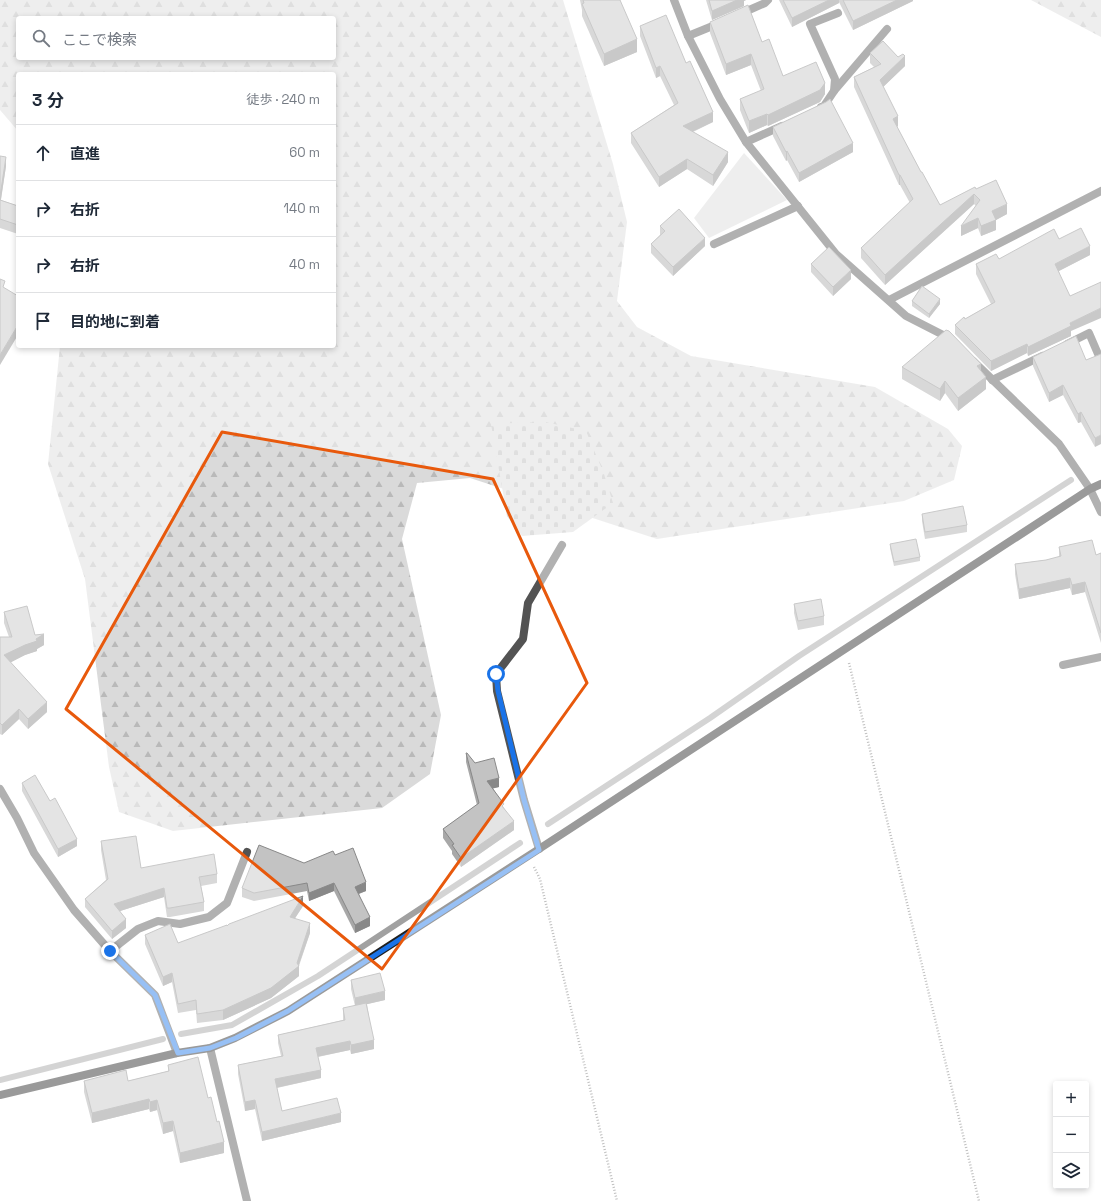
<!DOCTYPE html>
<html lang="ja">
<meta charset="utf-8">
<style>
body{margin:0;font-family:"Space Grotesk","Noto Sans JP",sans-serif;background:#f2f2f3;color:#1f2937}
.controls{position:absolute;right:12px;bottom:12px;display:grid;overflow:hidden;border-radius:4px;box-shadow:0 2px 6px #0003}
.controls button{width:36px;height:36px;display:grid;place-items:center;padding:0;border:0;border-bottom:1px solid #e0e1e3;background:#fff;color:#1f2937;font:20px sans-serif}
.stop{position:absolute;width:12px;height:12px;margin:-9px;border:3px solid #1a73e8;border-radius:50%;background:#fff}
.stop.end{background:#1a73e8;border-color:#fff;box-shadow:0 1px 4px #0008}
.list{margin:0;padding:0;list-style:none}
h2{display:flex;justify-content:space-between;align-items:center;height:52px;margin:0;padding:0 16px;font-size:17px}
h2 small{font-size:13px;font-weight:400;color:#747a83}
.list li{display:grid;grid-template-columns:26px 1fr auto;gap:12px;align-items:center;box-sizing:border-box;height:56px;padding:0 16px;border-top:1px solid #e0e1e3}
.list b{display:block;font-size:15px;white-space:nowrap}
.list em{font-size:13px;font-style:normal;color:#747a83}
.icon{flex:none;width:22px;height:22px;fill:none;stroke:currentColor;stroke-width:2;stroke-linecap:round;stroke-linejoin:round}
.map{position:relative;flex:none;width:1101px;height:1201px;overflow:hidden}
.search{position:absolute;background:#fff;box-shadow:0 2px 6px #0003;left:16px;top:16px;width:320px;height:44px;display:flex;align-items:center;gap:10px;box-sizing:border-box;padding:0 14px;border-radius:4px;color:#747a83;font-size:15px}
.panel{position:absolute;background:#fff;box-shadow:0 2px 6px #0003;left:16px;top:72px;width:320px;height:276px;border-radius:4px}
.map>svg:first-child{display:block}
.forest{fill:url(#forest-firs);fill-rule:evenodd}
.cemetery{fill:url(#cemetery-stones)}
.park{fill:#dadada}
.lines{fill:none;stroke-linecap:round;stroke-linejoin:round}
.stream{stroke:#a1a1a1;stroke-width:6}
.path{stroke:#757575;stroke-width:2.5;stroke-dasharray:1 2;stroke-linecap:butt}
.lane{stroke:#535353;stroke-width:8}
.street{stroke:#535353;stroke-width:8}
.secondary{stroke:#202020;stroke-width:8}
.wall{fill:#a8a8a8}
.shaded-wall{fill:#888}
.building{fill:#c3c3c3;stroke:#888}
.route{stroke:#1a73e8;stroke-width:5}
.marked{fill:none;stroke:#e8590c;stroke-width:3;stroke-linejoin:round}
</style>
<div class="map">
<svg width="1101" height="1201" viewBox="0 0 1101 1201">
<defs>
<pattern id="forest-firs" width="22" height="20" patternUnits="userSpaceOnUse"><rect width="22" height="20" fill="#dadada"/><path d="M5 1l3.5 6h-7zM16 11l3.5 6h-7z" fill="#b9b9b9"/></pattern>
<pattern id="cemetery-stones" width="16" height="16" patternUnits="userSpaceOnUse"><rect width="16" height="16" fill="#dadada"/><path d="M2 7V4a2 2 0 0 1 4 0v3zM10 15v-3a2 2 0 0 1 4 0v3z" fill="#b9b9b9"/></pattern>
</defs>
<rect width="100%" height="100%" fill="#fff"/>
<!-- forest -->
<g class="forest">
<path d="M0 0H563L613 164 627 222 617 301 637 327 691 356 875 387 948 429 962 446 954 480 904 501 657 539 470 478 417 483 402 539 441 715 430 774 382 808 173 831 119 812 109 767 85 579 48 464 60 346H334V74H18V131L0 110ZM18 18H334V58H18Z"/>
<path d="M1031 0H1101V37Z"/>
</g>
<!-- cemetery -->
<path class="cemetery" d="M545 422 586 431 604 474 613 503 573 532 522 536 507 516 491 424Z"/>
<!-- park -->
<path class="park" d="M744 153 787 200 709 238 694 218Z"/>
<g class="lines">
<!-- stream -->
<g class="stream">
<path d="M548 824 710 718 799 656 1071 480"/>
<path d="M181 1034 232 1025 318 976 520 843"/>
<path d="M0 1080 163 1039"/>
</g>
<!-- path -->
<g class="path">
<path d="M849 663 979 1201"/>
<path d="M534 867 540 879 617 1201"/>
</g>
<!-- lane -->
<path class="lane" d="M539 849 524 800 497 691 496 674 523 639 528 603 562 545"/>
<!-- street -->
<g class="street">
<path d="M674 0 688 36 720 99 746 142 836 254 906 316 951 339"/>
<path d="M740 14 765 3 768 0"/>
<path d="M688 36 720 23"/>
<path d="M834 91 887 29"/>
<path d="M821 107 824 106 834 91 835 79 810 24 838 13"/>
<path d="M746 142 782 126"/>
<path d="M714 244 798 206"/>
<path d="M889 300 1101 191"/>
<path d="M1067 344 1089 333 1098 354"/>
<path d="M973 361 1059 444 1090 489 1101 512"/>
<path d="M992 380 1042 356"/>
<path d="M1063 665 1101 657"/>
<path d="M0 789 17 818 34 853 74 910 110 951 155 995 177 1053"/>
<path d="M110 951 138 929 158 921 180 924 209 917 227 903 247 852"/>
<path d="M210 1048 247 1201"/>
</g>
<!-- secondary -->
<path class="secondary" d="M0 1095 177 1053 210 1048 235 1038 288 1011 539 849 1090 489 1101 484"/>
</g>
<!-- wall -->
<g class="wall">
<path d="M580 0H620L637 52 604 66 582 16V10Z"/>
<path d="M706 0H746L744 1V6L712 20Z"/>
<path d="M779 0H913V1L853 30 839 2V3L792 27Z"/>
<path d="M710 22 762 42 783 76 825 94 820 102 768 126 767 125 749 133 740 110V99L761 91 751 65 726 75 710 33Z"/>
<path d="M640 26 686 63 713 122 693 132 728 162 713 186 687 169 659 187 631 143V133L674 105 660 76 656 78 640 36Z"/>
<path d="M870 53 905 66 883 87 898 126 897 127 921 172 940 205 976 189 1007 214 996 220V230L981 236 978 228 961 236 976 206 974 204 885 285 861 258V248L910 203 900 185H899L854 87V77L874 67 870 63Z"/>
<path d="M826 102 853 152 799 182 787 160 786 161 773 136V127Z"/>
<path d="M0 156 6 166 1 200 18 206V234L0 228Z"/>
<path d="M660 226 705 246 673 276 651 253V244L660 235Z"/>
<path d="M1059 239 1090 255 1059 271 1071 331V336L1028 356 1027 353 991 371 955 334V325L991 304 976 274V264L999 259Z"/>
<path d="M811 264 851 279 833 296 811 272Z"/>
<path d="M912 301 940 304 929 318 912 306Z"/>
<path d="M1101 354 1095 447 1081 422 1078 423 1063 395 1049 402 1033 366V357L1086 360Z"/>
<path d="M902 367 981 371 986 389 958 411 945 393 940 401 902 379Z"/>
<path d="M922 514 967 525V532L925 539 922 521Z"/>
<path d="M890 544 920 557V561L894 566 890 548Z"/>
<path d="M1059 547 1096 555 1101 553V643L1085 592 1072 595 1070 588 1019 599 1015 574V564L1046 560 1059 557Z"/>
<path d="M794 604 824 616V625L798 630 794 613Z"/>
<path d="M4 612 35 635 44 645 37 649V651L25 655 10 662 47 712 28 729 19 719 2 735 0 734V637H9L4 623Z"/>
<path d="M466 753 475 763 499 787 493 788 504 808 514 830 461 867 452 854V851L443 838V829L477 805 466 762Z"/>
<path d="M22 783 77 846 58 857 22 791Z"/>
<path d="M101 841 141 868 217 874V883L201 886 204 902V911L170 917H167L164 897 120 911 126 928 112 939 85 907V899L106 880 101 850Z"/>
<path d="M335 855 366 891 359 894 370 926 355 933 334 891 309 901 307 891 254 901 242 897V888Z"/>
<path d="M303 906 295 918 310 933 299 966V976L271 998 223 1020 197 1023 196 1010 178 1013 172 982 163 986 145 944V935L178 943 227 926Z"/>
<path d="M351 980 385 1000 367 1004 374 1049 351 1054 350 1050 318 1057 321 1078 277 1088 282 1111 341 1122 262 1141 255 1109 245 1111 238 1074V1065L281 1056 278 1043V1035L343 1020V1008L355 1006 351 989Z"/>
<path d="M168 1065 208 1098 224 1153 180 1163 173 1131 163 1134 157 1110 150 1112 149 1109 92 1123 84 1092V1081H128L168 1071Z"/>
</g>
<!-- shaded-wall -->
<g class="shaded-wall">
<path d="M737 0H746L744 1V6L712 20V11Z"/>
<path d="M829 0H839V3L792 27V18Z"/>
<path d="M897 0H913V1L853 30V21Z"/>
<path d="M637 39V52L604 66V54Z"/>
<path d="M751 54V65L726 75V64Z"/>
<path d="M905 56V66L880 90V80Z"/>
<path d="M660 66V76L656 78V68Z"/>
<path d="M825 83V94L820 102 768 126V115Z"/>
<path d="M713 112V122L683 136V126Z"/>
<path d="M767 114V125L749 133V121Z"/>
<path d="M898 116V126L893 129V119Z"/>
<path d="M853 143V152L799 182V173Z"/>
<path d="M787 151V160L786 161V152Z"/>
<path d="M728 152V162L713 186V175Z"/>
<path d="M6 157V166L0 205V196Z"/>
<path d="M687 159V169L659 187V177Z"/>
<rect x="899" y="175" width="1" height="10"/>
<path d="M974 194V204L885 285V275Z"/>
<path d="M1007 204V214L996 220V230L981 236V226L992 211Z"/>
<path d="M978 218V228L961 236V226Z"/>
<path d="M705 238V246L673 276V267Z"/>
<path d="M1090 246V255L1055 273V264Z"/>
<path d="M851 270V279L833 296V287Z"/>
<path d="M940 299V304L929 318V314Z"/>
<path d="M1101 308V318L1071 331V336L1028 356V347L1070 323Z"/>
<path d="M18 325V335L0 365V355Z"/>
<path d="M1027 344V353L991 371V361Z"/>
<path d="M981 364V376L977 366Z"/>
<path d="M986 377V389L958 411V398Z"/>
<path d="M945 381V393L940 401V389Z"/>
<path d="M1063 385V395L1049 402V393Z"/>
<path d="M1081 412V422L1078 423V414Z"/>
<path d="M1101 435V444L1095 447V438Z"/>
<path d="M1070 578V588L1019 599V589Z"/>
<path d="M1085 582V592L1072 595V585Z"/>
<path d="M44 634V645L37 649V651L25 655 4 666V655Z"/>
<path d="M47 702V712L28 729V719Z"/>
<path d="M19 709V719L2 735V725Z"/>
<path d="M499 778V787L487 790V781Z"/>
<path d="M514 821V830L461 867V858Z"/>
<path d="M77 839V846L58 857V849Z"/>
<path d="M366 882V891L355 895V887Z"/>
<path d="M334 883V891L309 901V893Z"/>
<path d="M164 888V897L114 913V904Z"/>
<path d="M303 896V906L290 926V917Z"/>
<path d="M370 917V926L355 933V925Z"/>
<path d="M126 919V928L112 939V931Z"/>
<path d="M310 923V933L298 967 299 966V976L271 998 223 1020V1010L297 963Z"/>
<path d="M172 973V982L163 986V977Z"/>
<path d="M385 991V1000L355 1007V998Z"/>
<path d="M374 1040V1049L351 1054V1045Z"/>
<path d="M350 1041V1050L316 1057V1048Z"/>
<path d="M321 1070V1078L275 1088V1079Z"/>
<path d="M149 1099V1109L92 1123V1113Z"/>
<path d="M157 1100V1110L150 1112V1102Z"/>
<path d="M255 1100V1109L245 1111V1102Z"/>
<path d="M341 1113V1122L262 1141V1132Z"/>
<path d="M173 1121V1131L163 1134V1123Z"/>
<path d="M224 1142V1153L180 1163V1153Z"/>
</g>
<!-- building -->
<g class="building">
<path d="M583 0H620L637 39 604 54 582 4 584 3Z"/>
<path d="M709 0H737L712 11Z"/>
<path d="M783 0H829L792 18Z"/>
<path d="M843 0H897L853 21Z"/>
<path d="M748 5 762 42 769 39 783 76 816 62 825 83 820 90 768 115 767 114 749 121 740 99 764 89 751 54 726 64 710 22Z"/>
<path d="M666 15 686 63 690 61 713 112 683 126 728 152 713 175 687 159 659 177 631 133 678 103 660 66 656 68 640 26Z"/>
<path d="M883 41 898 57 903 54 905 56 880 80 898 116 893 119 921 172H922L940 205 975 187 976 189 996 180 1007 204 992 211 996 220 981 226 978 218 961 226 980 200 974 194 885 275 861 248 913 199 900 175H899L854 77 881 64 870 53Z"/>
<path d="M830 99 853 143 799 173 787 151 786 152 773 127 826 102Z"/>
<path d="M0 156 6 157 0 196Z"/>
<path d="M0 200 18 206V225L0 219Z"/>
<path d="M679 209 705 238 673 267 651 244 665 231 660 226Z"/>
<path d="M1081 228 1090 246 1055 264 1070 296 1101 282V308L1070 323 1071 326 1028 347 1027 344 991 361 955 325 964 317 965 319 995 302 976 264 996 254 999 259 1054 229 1059 239Z"/>
<path d="M829 247 851 270 833 287 811 264Z"/>
<path d="M0 279 5 281 3 287 18 296V325L0 355Z"/>
<path d="M922 286 940 299 929 314 912 301Z"/>
<path d="M946 330 949 331 981 364 977 366 986 377 958 398 945 381 940 389 902 367Z"/>
<path d="M1076 336 1086 360 1101 354V435L1095 438 1081 412 1078 414 1063 385 1049 393 1033 357Z"/>
<path d="M963 506 967 525 925 532 922 514Z"/>
<path d="M916 539 920 557 894 562 890 544Z"/>
<path d="M1092 540 1096 555 1101 553V633L1085 582 1072 585 1070 578 1019 589 1015 564 1046 560 1061 556 1059 547Z"/>
<path d="M821 599 824 616 798 621 794 604Z"/>
<path d="M27 606 35 635 44 634 36 639 37 641 25 645 4 655 47 702 28 719 19 709 2 725 0 723V637H12L4 612Z"/>
<path d="M466 753H467L475 763 494 758 499 778 487 781 504 804 502 806 514 821 461 858 452 845 454 844 443 829 479 803Z"/>
<path d="M35 775 50 801 55 798 77 839 58 849 22 783Z"/>
<path d="M136 836 141 868 214 854 217 874 199 877 204 902 170 908H167L164 888 114 904 126 919 112 931 85 899 108 879 101 841Z"/>
<path d="M259 845 304 863 333 851 335 855 353 848 366 882 355 887 370 917 355 925 334 883 309 893 307 883 254 893 242 888Z"/>
<path d="M303 896 290 917 310 923 297 963 299 966 271 988 223 1010 197 1014 196 1000 178 1004 172 973 163 977 145 935 170 924 178 943 227 925V926L229 924Z"/>
<path d="M380 973 385 991 355 998 351 980Z"/>
<path d="M366 1003 374 1040 351 1045 350 1041 316 1048 321 1070 275 1079 282 1111 337 1098 341 1113 262 1132 255 1100 245 1102 238 1065 283 1056 278 1035 345 1020 343 1008Z"/>
<path d="M198 1057 208 1098 211 1097 217 1122 219 1121 224 1142 180 1153 173 1121 163 1123 157 1100 150 1102 149 1099 92 1113 84 1081 126 1070 128 1081 169 1071 168 1065Z"/>
</g>
<g class="lines">
<!-- route -->
<path class="route" d="M110 951 155 995 178 1053 210 1048 236 1038 288 1011 539 850 524 800 498 691 496 674"/>
</g>
<!-- marked area -->
<path d="M0 0H1101V1201H0ZM222 432 493 479 587 683 382 969 66 709Z" fill="#fff" fill-opacity=".55" fill-rule="evenodd"/>
<path class="marked" d="M222 432 493 479 587 683 382 969 66 709Z"/>
</svg>
<div class="controls">
<button>+</button>
<button>−</button>
<button><svg class="icon" aria-label="layers" viewBox="0 0 24 24"><path d="M12 4l9 5-9 5-9-5zM3 14l9 5 9-5"/></svg></button>
</div>
<div class="stop" style="left:496px;top:674px"></div>
<div class="stop end" style="left:110px;top:951px"></div>
<div class="search"><svg class="icon" aria-label="search" viewBox="0 0 24 24"><circle cx="10" cy="10" r="6"/><path d="M15 15l6 6"/></svg>ここで検索</div>
<section class="panel">
<h2>3 分<small>徒歩 · 240 m</small></h2>
<ul class="list">
<li><svg class="icon" aria-label="ahead" viewBox="0 0 24 24"><path d="M12 20V5M6 11l6-6 6 6"/></svg><div><b>直進</b></div><em>60 m</em></li>
<li><svg class="icon" aria-label="right" viewBox="0 0 24 24"><path d="M7 20v-9h11M14 6l5 5-5 5"/></svg><div><b>右折</b></div><em>140 m</em></li>
<li><svg class="icon" aria-label="right" viewBox="0 0 24 24"><path d="M7 20v-9h11M14 6l5 5-5 5"/></svg><div><b>右折</b></div><em>40 m</em></li>
<li><svg class="icon" aria-label="arrive" viewBox="0 0 24 24"><path d="M6 21V4h12l-3 4 3 4H6"/></svg><div><b>目的地に到着</b></div></li>
</ul>
</section>
</div>
